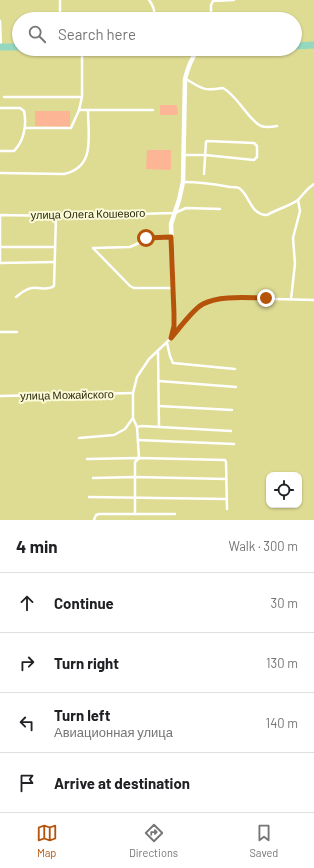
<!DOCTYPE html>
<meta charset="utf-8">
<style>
body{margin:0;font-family:Barlow,sans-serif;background:#f2f2f2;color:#202124}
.controls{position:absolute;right:12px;bottom:12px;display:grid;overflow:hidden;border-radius:8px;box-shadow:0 1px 3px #0004}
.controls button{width:36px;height:36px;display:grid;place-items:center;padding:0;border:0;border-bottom:1px solid #e0e0e0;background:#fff;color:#202124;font:20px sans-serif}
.stop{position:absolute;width:12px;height:12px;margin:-9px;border:3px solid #b45309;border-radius:50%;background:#fff}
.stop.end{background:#b45309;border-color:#fff;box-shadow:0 1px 4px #0008}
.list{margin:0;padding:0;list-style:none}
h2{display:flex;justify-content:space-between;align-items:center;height:52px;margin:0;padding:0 16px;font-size:17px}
h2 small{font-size:13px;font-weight:400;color:#757577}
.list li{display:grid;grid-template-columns:26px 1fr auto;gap:12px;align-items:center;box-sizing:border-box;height:60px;padding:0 16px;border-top:1px solid #e0e0e0}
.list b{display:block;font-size:15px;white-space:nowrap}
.list p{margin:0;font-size:13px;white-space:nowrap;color:#757577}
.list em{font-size:13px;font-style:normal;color:#757577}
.icon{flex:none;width:22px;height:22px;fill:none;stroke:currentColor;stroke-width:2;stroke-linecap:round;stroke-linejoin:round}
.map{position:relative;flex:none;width:314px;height:520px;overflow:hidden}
.search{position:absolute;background:#fff;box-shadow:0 1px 3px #0004;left:12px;right:12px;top:12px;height:44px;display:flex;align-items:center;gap:10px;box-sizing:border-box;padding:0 14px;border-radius:22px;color:#757577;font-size:15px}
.sheet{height:292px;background:#fff}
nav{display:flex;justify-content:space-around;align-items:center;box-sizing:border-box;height:56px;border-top:1px solid #e0e0e0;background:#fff;font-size:11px;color:#757577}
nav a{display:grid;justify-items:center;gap:2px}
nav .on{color:#b45309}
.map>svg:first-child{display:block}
.green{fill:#fcb696}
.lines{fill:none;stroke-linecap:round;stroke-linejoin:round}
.service{stroke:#fff;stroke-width:2.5}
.minor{stroke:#fff;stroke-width:4.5}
.primary{stroke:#93d8bf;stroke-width:7}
.route{stroke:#b45309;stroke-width:5}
.labels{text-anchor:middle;stroke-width:4;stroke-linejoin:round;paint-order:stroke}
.street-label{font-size:11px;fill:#2b290c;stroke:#fbfad6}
</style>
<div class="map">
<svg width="314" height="520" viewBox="0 0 314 520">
<rect width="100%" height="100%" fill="#dedb93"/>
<!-- green -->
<g class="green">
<path d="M160 105H177L178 115H160Z"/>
<path d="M35 111H70V127L35 126Z"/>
<path d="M147 150H171V170L146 169Z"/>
</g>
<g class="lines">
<!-- service -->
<g class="service">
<path d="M149 0C154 6 155 12 155 19"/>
<path d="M60 19V0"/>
<path d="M211 19V5L213 1 234 0"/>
<path d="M0 21 1 47"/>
<path d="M186 79C203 89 202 91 223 88 239 97 247 119 261 126 266 128 272 127 277 126"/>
<path d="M4 97H82"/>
<path d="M0 108H20L24 111C27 125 24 141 14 151H0"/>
<path d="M79 110H153"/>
<path d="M25 128H71L79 110 82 97V49"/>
<path d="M184 155H205L254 160 257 157V146L254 143 207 141 206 142 204 174"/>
<path d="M0 173 64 174C96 167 88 136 88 110"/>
<path d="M183 182C199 182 214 184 230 187 232 187 237 187 239 188 250 195 250 215 267 215 275 210 292 205 298 200 304 194 306 189 314 184"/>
<path d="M0 247H55"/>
<path d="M93 248 130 286 134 288H173"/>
<path d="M93 248 130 247 139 243 144 238 171 237"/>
<path d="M0 263V215L56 216 175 213 186 208 220 209"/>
<path d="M0 263 55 262"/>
<path d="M16 297C21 293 25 289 32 288 40 287 47 291 54 286L56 216"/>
<path d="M291 299 295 264 293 238 300 211 298 200"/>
<path d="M0 332H17"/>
<path d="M167 343 170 356 173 363 235 369"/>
<path d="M158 352 159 427"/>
<path d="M159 381 236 387"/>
<path d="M0 396 133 393"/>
<path d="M159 406 232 410"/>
<path d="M137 427 142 426 231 431"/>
<path d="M79 438 114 435 125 429 133 418"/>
<path d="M138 440 234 444"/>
<path d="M87 459 139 458 225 460 226 462 227 509"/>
<path d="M93 478 135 477 226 479"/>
<path d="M89 497 226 499"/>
<path d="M135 514V462L139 458 137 427 133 418V393L137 377 149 359 167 342 195 311 203 304 216 300 237 298 314 300"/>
<path d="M94 520 96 515 99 514H175"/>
</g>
<!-- minor -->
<path class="minor" d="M171 338 174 327V314L171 224 179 200 183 182 185 79C188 67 191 59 198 49"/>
<!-- primary -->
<g class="primary">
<path d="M295 46 314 45"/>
<path d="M0 47H19"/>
</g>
</g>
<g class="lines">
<!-- route -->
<path class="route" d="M146 238 171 237 174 314V326L171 338C179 329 193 309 203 304 220 295 248 298 266 298"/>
</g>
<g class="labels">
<!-- street labels -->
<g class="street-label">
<text transform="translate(88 214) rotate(-1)" y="4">улица Олега Кошевого</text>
<text transform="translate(67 395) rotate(-1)" y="4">улица Можайского</text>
</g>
</g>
</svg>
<div class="controls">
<button><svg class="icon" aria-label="locate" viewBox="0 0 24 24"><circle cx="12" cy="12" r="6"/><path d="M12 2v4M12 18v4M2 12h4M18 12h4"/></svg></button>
</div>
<div class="stop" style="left:146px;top:238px"></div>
<div class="stop end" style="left:266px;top:298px"></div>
<div class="search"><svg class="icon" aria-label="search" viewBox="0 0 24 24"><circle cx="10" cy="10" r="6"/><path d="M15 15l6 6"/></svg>Search here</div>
</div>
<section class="sheet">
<h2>4 min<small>Walk · 300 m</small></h2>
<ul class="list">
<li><svg class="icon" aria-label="ahead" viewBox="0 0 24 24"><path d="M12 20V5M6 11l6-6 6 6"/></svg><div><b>Continue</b></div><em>30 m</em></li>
<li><svg class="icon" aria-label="right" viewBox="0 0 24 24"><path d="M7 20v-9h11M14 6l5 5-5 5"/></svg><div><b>Turn right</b></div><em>130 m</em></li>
<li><svg class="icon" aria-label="left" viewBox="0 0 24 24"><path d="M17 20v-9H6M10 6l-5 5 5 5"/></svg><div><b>Turn left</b><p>Авиационная улица</p></div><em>140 m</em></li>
<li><svg class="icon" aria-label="arrive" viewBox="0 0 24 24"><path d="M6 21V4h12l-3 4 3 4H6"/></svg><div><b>Arrive at destination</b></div></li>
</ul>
</section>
<nav>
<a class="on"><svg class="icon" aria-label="map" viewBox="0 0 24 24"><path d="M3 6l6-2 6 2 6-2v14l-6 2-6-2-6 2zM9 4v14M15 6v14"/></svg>Map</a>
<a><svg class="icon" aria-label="directions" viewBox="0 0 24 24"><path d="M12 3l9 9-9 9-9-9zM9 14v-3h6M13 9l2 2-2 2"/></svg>Directions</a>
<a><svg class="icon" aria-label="saved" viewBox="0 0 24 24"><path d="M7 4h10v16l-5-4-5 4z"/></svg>Saved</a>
</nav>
